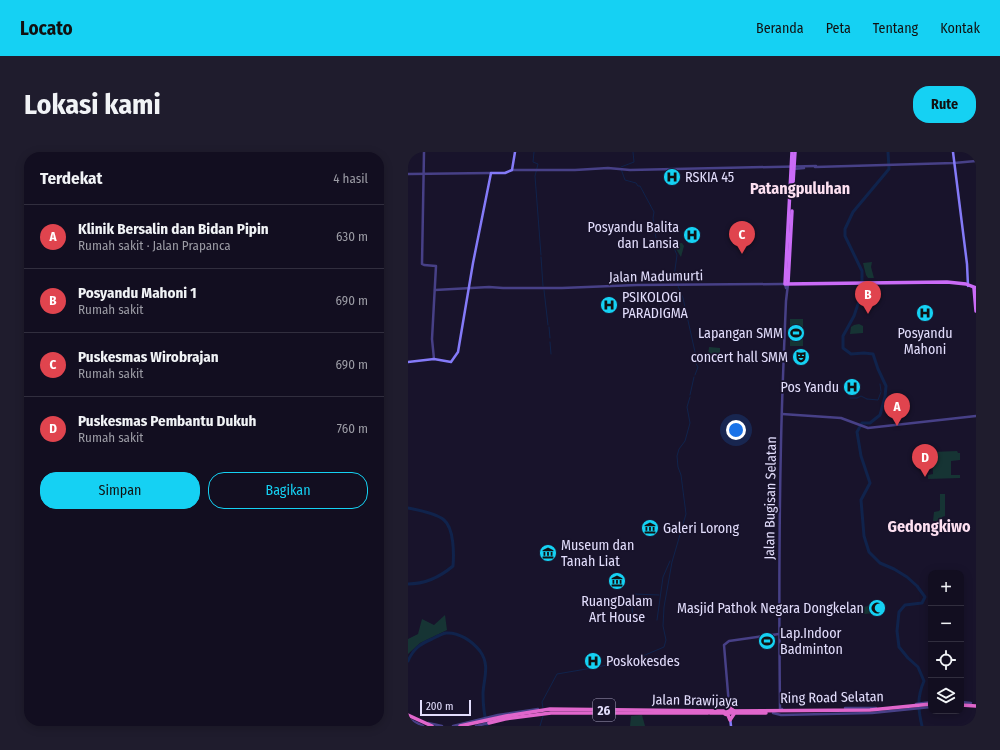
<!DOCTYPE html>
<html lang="id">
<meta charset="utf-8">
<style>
body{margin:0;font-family:"Fira Sans Condensed",sans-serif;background:#1f1c2d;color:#f1f3f6}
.controls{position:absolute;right:12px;bottom:12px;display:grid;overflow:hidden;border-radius:8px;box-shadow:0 2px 10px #0003}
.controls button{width:36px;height:36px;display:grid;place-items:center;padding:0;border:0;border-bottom:1px solid #312e3e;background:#120e20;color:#f1f3f6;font:20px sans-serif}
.scale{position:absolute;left:12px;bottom:10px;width:51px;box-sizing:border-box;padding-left:4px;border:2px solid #e3defd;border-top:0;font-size:11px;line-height:14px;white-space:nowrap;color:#e3defd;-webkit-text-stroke:3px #18132b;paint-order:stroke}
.you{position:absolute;left:328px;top:278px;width:14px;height:14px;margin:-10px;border:3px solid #fff;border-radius:50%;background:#1a73e8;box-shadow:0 0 0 6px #1a73e833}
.badge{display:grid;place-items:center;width:26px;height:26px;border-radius:50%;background:#15d1f3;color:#fff;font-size:13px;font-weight:700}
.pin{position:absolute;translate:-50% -33px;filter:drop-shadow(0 1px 2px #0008)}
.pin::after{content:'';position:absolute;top:21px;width:14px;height:12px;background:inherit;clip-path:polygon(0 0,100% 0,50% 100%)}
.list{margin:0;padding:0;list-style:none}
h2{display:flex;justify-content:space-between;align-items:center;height:52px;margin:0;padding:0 16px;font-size:17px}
h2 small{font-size:13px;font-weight:400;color:#9c9ca5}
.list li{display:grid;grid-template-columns:26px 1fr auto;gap:12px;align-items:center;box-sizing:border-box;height:64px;padding:0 16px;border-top:1px solid #312e3e}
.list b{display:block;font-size:15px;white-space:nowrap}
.list p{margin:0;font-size:13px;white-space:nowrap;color:#9c9ca5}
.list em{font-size:13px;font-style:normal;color:#9c9ca5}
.actions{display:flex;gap:8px;padding:12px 16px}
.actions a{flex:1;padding:9px 0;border:1px solid #15d1f3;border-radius:16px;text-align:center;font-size:14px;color:#15d1f3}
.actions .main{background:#15d1f3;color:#111}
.icon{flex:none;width:22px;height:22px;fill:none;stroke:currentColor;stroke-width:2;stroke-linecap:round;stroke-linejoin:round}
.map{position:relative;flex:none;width:568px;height:574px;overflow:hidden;border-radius:16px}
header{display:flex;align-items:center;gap:24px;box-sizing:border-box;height:56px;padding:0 20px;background:#15d1f3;color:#111}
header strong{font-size:19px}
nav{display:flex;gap:22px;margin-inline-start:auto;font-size:14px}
.intro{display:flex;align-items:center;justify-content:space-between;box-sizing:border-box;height:96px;padding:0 24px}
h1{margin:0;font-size:28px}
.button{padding:10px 18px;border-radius:16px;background:#15d1f3;color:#111;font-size:14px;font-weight:700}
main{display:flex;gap:24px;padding:0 24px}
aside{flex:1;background:#120e20;border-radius:16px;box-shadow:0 2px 10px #0003}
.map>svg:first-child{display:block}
.green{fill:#163434}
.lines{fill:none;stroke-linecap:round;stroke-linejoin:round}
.stream{stroke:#10234c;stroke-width:1}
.river{stroke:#10234c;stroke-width:3}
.tertiary{stroke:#474087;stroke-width:2.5}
.secondary{stroke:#847af8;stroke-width:2.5}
.primary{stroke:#ca6bf7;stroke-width:3.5}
.trunk{stroke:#e066cc;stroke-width:3.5}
.labels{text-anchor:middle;stroke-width:3.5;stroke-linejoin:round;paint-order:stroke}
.shield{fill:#18132b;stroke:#a6a1be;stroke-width:1}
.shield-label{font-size:13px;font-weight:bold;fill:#e3defd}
.poi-label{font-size:14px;fill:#e3defd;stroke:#18132b;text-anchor:start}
.street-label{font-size:14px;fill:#e3defd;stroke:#18132b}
.quarter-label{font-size:16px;font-weight:bold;fill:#fde0f1;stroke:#18132b}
</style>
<header>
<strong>Locato</strong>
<nav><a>Beranda</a><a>Peta</a><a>Tentang</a><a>Kontak</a></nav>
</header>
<div class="intro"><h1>Lokasi kami</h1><a class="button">Rute</a></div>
<main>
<aside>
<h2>Terdekat<small>4 hasil</small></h2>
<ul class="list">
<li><span class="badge" style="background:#e0444e">A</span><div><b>Klinik Bersalin dan Bidan Pipin</b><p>Rumah sakit · Jalan Prapanca</p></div><em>630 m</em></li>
<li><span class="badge" style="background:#e0444e">B</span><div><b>Posyandu Mahoni 1</b><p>Rumah sakit</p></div><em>690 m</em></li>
<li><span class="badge" style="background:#e0444e">C</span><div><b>Puskesmas Wirobrajan</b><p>Rumah sakit</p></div><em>690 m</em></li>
<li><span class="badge" style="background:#e0444e">D</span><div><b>Puskesmas Pembantu Dukuh</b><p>Rumah sakit</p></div><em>760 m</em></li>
</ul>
<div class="actions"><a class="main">Simpan</a><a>Bagikan</a></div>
</aside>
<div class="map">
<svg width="568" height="574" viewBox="0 0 568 574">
<rect width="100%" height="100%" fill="#18132b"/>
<!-- green -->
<g class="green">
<path d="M274 91 276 94 273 105 265 92Z"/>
<path d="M464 110 463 115 466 126H460L458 123 455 111Z"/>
<rect x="382" y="167" width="13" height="27"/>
<path d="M451 172 455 174V181L442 182 443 175 446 173Z"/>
<path d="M301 195 312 196V204H314L315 210H303V205L300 204Z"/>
<path d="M549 299 550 301H552V308L543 309V323H552V326L520 327V323L525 322 524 300Z"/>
<path d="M532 342H537V364L534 365V369H525L526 360 531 359 532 358Z"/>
<path d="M466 453 467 461 456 462 455 455Z"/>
<path d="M37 463 39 478 12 491 0 502V487L10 482 14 467 26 473Z"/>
<path d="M234 563 237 574H222L223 564Z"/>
</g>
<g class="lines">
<!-- stream -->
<g class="stream">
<path d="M126 0 125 10 130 12 127 24 133 103"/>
<path d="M213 15 226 10 225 0"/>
<path d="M213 17 217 28 228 31 230 34H232L246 60 245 66 248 86 259 96H266L269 103 266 125 270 131"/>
<path d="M133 105 135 134"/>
<path d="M270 134 275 146 287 200V210L290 215 287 223"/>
<path d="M136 138 140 173"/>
<path d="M141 175 142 186"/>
<path d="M142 190 143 202"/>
<path d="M472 232 473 239"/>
<path d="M282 243 286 225"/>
<path d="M442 246H449"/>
<path d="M449 246 453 244 459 247"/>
<path d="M459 247 470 248 473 240"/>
<path d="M224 466 225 442 251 443"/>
<path d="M249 468 255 425 262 409"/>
<path d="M135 556 134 550 149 522 190 515 230 506 256 495 258 488 255 474 256 455 264 410 278 362 273 323 270 315 269 304 271 297 277 289 282 271 279 255 282 245"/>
<path d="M132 574 135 564"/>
</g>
<!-- river -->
<g class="river">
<path d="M480 0 481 17 445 60 437 77V84L454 119V140L446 164 435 184V196L443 202 456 201 465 202 470 217 478 234 477 245 472 263 462 271H454L449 280 453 304 462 331 453 348 456 384 461 400 472 411 486 417 499 425 509 434 517 445 514 451 497 453 491 460 489 479 491 495 500 506 510 515 516 529C509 545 510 557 514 574"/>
<path d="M0 356C10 358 28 361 36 368 46 376 46 402 45 414 32 425 17 432 0 432"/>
<path d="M0 509C5 497 12 492 24 487 28 485 33 482 38 481 51 480 64 489 72 499 82 513 76 525 75 541 75 552 76 563 79 574"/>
</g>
<!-- tertiary -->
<g class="tertiary">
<path d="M16 0 14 112 16 113 28 114 24 187 26 207"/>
<path d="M407 15 546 11 568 9"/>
<path d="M385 17 396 16"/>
<path d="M104 18H167L200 16 222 18 408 14"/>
<path d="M0 22 83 21"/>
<path d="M27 138 81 135 95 136H154L229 133 373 132H377L378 136"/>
<path d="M374 262 433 266 460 276 568 264"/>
<path d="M553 550 563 551"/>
<path d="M508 552 523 550"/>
<path d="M321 553 316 493 321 489 371 482"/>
<path d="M437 556H468"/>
<path d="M374 557H372C371 468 371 380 373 291 374 244 376 196 378 149L380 132"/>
<path d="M365 561 373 563 464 561 523 555"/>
<path d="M0 567 15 574"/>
<path d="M20 571 34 574"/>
<path d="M45 574 90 563 130 557"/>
<path d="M68 574 81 571"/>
</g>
<!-- secondary -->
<g class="secondary">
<path d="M545 0 559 112 560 134"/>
<path d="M0 210 26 207 43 210 50 200 65 111 83 21H97L104 18 107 0"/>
<path d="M322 566 323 574"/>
</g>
<!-- primary -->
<g class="primary">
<path d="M384 0 377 132 539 130 558 132 568 136"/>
<path d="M385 31 387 0"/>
<path d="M380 131 384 59"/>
<path d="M566 136 568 159"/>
</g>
<!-- trunk -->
<g class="trunk">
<path d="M553 553 568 554"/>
<path d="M318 559 321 553 322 556 326 559"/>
<path d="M302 561H358"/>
<path d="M317 562 320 563 322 568 326 562"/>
<path d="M0 563 24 574"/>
<path d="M81 571 97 567 143 561H300"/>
<path d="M52 574 98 564 142 557 313 559 462 558 523 552"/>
</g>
</g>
<!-- icons -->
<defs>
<g id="hospital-disc" transform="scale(0.9)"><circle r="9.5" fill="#15d1f3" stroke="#18132b"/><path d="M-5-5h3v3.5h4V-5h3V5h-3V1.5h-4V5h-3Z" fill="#111"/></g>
<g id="stadium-disc" transform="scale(0.9)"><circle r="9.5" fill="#15d1f3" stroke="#18132b"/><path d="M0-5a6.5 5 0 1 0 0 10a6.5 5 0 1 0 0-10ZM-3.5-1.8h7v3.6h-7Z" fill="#111"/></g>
<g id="theatre-disc" transform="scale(0.9)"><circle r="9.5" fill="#15d1f3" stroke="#18132b"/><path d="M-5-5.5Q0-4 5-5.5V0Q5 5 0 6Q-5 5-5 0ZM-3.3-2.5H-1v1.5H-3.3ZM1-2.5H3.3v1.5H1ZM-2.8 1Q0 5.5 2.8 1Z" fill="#111"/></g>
<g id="museum-disc" transform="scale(0.9)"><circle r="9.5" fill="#15d1f3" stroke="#18132b"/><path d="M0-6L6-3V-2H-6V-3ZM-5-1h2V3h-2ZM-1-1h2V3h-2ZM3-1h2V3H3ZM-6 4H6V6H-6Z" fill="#111"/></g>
<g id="mosque-disc" transform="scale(0.9)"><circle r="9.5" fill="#15d1f3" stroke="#18132b"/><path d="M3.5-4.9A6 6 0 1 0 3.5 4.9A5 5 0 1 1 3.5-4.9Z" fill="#111"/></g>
</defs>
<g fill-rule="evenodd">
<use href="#hospital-disc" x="264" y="25"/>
<use href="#hospital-disc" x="284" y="83"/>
<use href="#hospital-disc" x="201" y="153"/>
<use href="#hospital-disc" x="517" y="161"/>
<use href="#stadium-disc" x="388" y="181"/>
<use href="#theatre-disc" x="393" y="205"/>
<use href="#hospital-disc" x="444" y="235"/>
<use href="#museum-disc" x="242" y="376"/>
<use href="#museum-disc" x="140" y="401"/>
<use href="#museum-disc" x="209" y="429"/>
<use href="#mosque-disc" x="469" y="456"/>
<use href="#stadium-disc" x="359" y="489"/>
<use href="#hospital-disc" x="185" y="509"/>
</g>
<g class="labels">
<!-- shield labels -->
<rect class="shield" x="185" y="547" width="22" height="22" rx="3"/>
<g class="shield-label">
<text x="196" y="563">26</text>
</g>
<!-- poi labels -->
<g class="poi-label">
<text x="277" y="30">RSKIA 45</text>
<text x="271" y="80" text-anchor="end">Posyandu Balita<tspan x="271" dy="16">dan Lansia</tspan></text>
<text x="214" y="150">PSIKOLOGI<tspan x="214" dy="16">PARADIGMA</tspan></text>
<text x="375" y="186" text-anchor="end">Lapangan SMM</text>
<text x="517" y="186" text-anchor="middle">Posyandu<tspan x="517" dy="16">Mahoni</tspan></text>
<text x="380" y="210" text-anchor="end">concert hall SMM</text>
<text x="431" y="240" text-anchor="end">Pos Yandu</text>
<text x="255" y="381">Galeri Lorong</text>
<text x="153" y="398">Museum dan<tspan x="153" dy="16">Tanah Liat</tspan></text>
<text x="209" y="454" text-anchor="middle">RuangDalam<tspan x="209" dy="16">Art House</tspan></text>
<text x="456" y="461" text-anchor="end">Masjid Pathok Negara Dongkelan</text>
<text x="372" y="486">Lap.Indoor<tspan x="372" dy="16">Badminton</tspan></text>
<text x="198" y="514">Poskokesdes</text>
</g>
<!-- street labels -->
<g class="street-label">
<text transform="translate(248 124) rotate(-1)" y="5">Jalan Madumurti</text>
<text transform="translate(362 346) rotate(-89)" y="5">Jalan Bugisan Selatan</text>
<text transform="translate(424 545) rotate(-1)" y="5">Ring Road Selatan</text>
<text transform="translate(287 548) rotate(1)" y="5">Jalan Brawijaya</text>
</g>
<!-- quarter labels -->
<g class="quarter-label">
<text x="392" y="42">Patangpuluhan</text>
<text x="521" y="380">Gedongkiwo</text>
</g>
</g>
</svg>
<div class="controls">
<button>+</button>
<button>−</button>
<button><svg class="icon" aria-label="locate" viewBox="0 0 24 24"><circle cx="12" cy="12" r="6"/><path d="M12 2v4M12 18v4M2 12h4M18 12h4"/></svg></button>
<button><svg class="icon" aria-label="layers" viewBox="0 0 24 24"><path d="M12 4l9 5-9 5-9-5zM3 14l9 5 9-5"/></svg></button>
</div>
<div class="scale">200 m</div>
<div class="you"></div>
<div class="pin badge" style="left:489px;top:274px;background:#e0444e">A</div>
<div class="pin badge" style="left:460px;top:162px;background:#e0444e">B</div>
<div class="pin badge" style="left:334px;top:102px;background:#e0444e">C</div>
<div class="pin badge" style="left:517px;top:325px;background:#e0444e">D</div>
</div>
</main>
